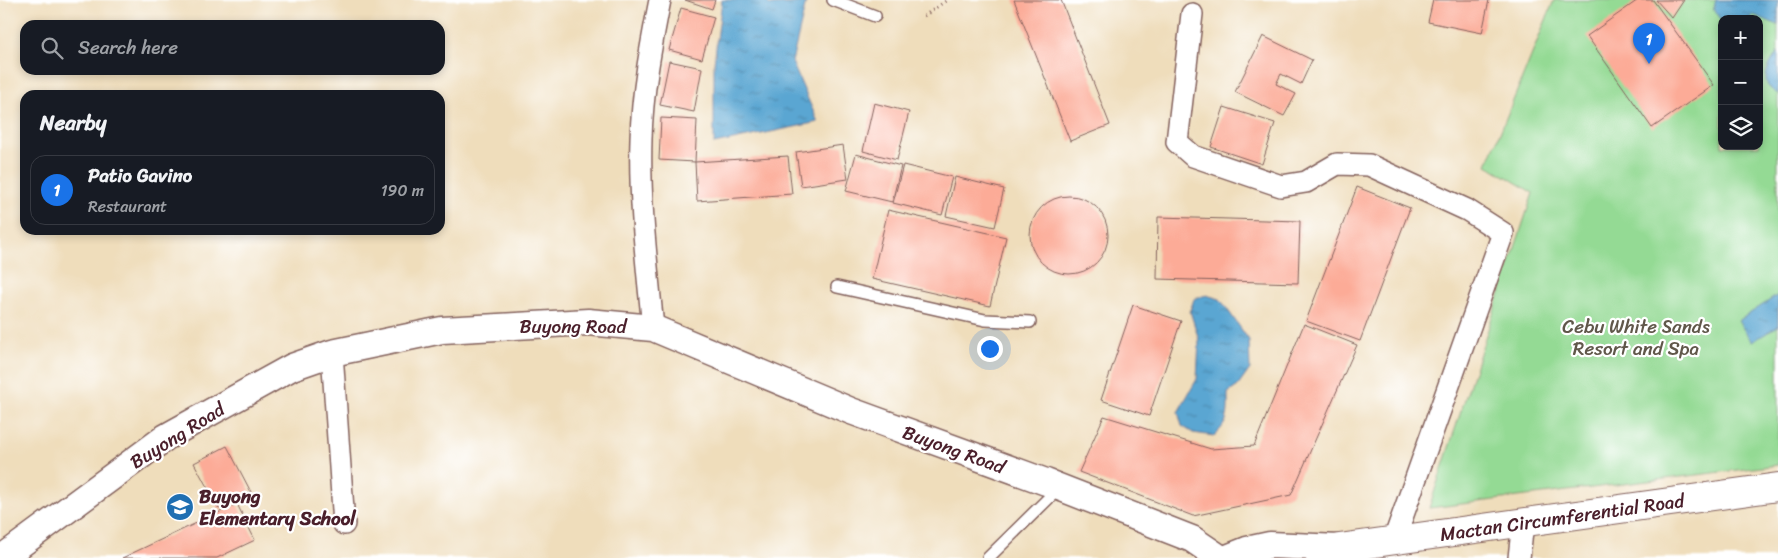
<!DOCTYPE html>
<meta charset="utf-8">
<style>
body{margin:0;font-family:Sriracha,sans-serif;background:#242831;color:#f1f3f6}
.controls{position:absolute;right:15px;top:15px;display:grid;overflow:hidden;border-radius:10px;box-shadow:0 2px 8px #0003}
.controls button{width:45px;height:45px;display:grid;place-items:center;padding:0;border:0;border-bottom:1px solid #363941;background:#171b24;color:#f1f3f6;font:25px sans-serif}
.you{position:absolute;left:989px;top:348px;width:18px;height:18px;margin:-12px;border:4px solid #fff;border-radius:50%;background:#1a73e8;box-shadow:0 0 0 8px #1a73e833}
.badge{display:grid;place-items:center;width:32px;height:32px;border-radius:50%;background:#1a73e8;color:#fff;font-size:16px;font-weight:700}
.pin{position:absolute;translate:-50% -41px;filter:drop-shadow(0 1px 2px #0008)}
.pin::after{content:'';position:absolute;top:26px;width:18px;height:15px;background:inherit;clip-path:polygon(0 0,100% 0,50% 100%)}
.list{margin:0;padding:0;list-style:none}
h2{display:flex;justify-content:space-between;align-items:center;height:65px;margin:0;padding:0 20px;font-size:21px}
h2 small{font-size:16px;font-weight:400;color:#9ea1a6}
.list li{display:grid;grid-template-columns:32px 1fr auto;gap:15px;align-items:center;box-sizing:border-box;height:70px;margin:0 10px 10px;padding:0 10px;border:1px solid #363941;border-radius:15px}
.list b{display:block;font-size:19px;white-space:nowrap}
.list p{margin:0;font-size:16px;white-space:nowrap;color:#9ea1a6}
.list em{font-size:16px;font-style:normal;color:#9ea1a6}
.icon{flex:none;width:28px;height:28px;fill:none;stroke:currentColor;stroke-width:2;stroke-linecap:round;stroke-linejoin:round}
.map{position:relative;flex:none;width:1778px;height:558px;overflow:hidden}
.search{position:absolute;background:#171b24;box-shadow:0 2px 8px #0003;left:20px;top:20px;width:425px;height:55px;display:flex;align-items:center;gap:12px;box-sizing:border-box;padding:0 18px;border-radius:15px;color:#9ea1a6;font-size:19px}
.panel{position:absolute;background:#171b24;box-shadow:0 2px 8px #0003;left:20px;top:90px;width:425px;height:145px;border-radius:15px}
.map>svg:first-child{display:block}
.green{fill:#94da94;stroke:#6f7c60;fill-rule:evenodd}
.water{fill:url(#water-ripples);stroke:#52627e}
.building{fill:#fcab97}
.lines{fill:none;stroke-linecap:round;stroke-linejoin:round}
.service-casing{stroke:#84625d;stroke-width:14}
.minor-casing{stroke:#84625d;stroke-width:24}
.tertiary-casing{stroke:#84625d;stroke-width:29}
.primary-casing{stroke:#84625d;stroke-width:30}
.path{stroke:#84625d;stroke-width:3;stroke-dasharray:1 4;stroke-linecap:butt}
.service{stroke:#fff;stroke-width:11}
.minor{stroke:#fff;stroke-width:21}
.tertiary{stroke:#fff;stroke-width:26}
.primary{stroke:#fff;stroke-width:28}
.labels{text-anchor:middle;stroke-width:4.5;stroke-linejoin:round;paint-order:stroke}
.street-label{font-size:19px;fill:#4a1f2b;stroke:#fff}
.park-label{font-size:19px;fill:#60574a;stroke:#fff}
.poi-label{font-size:19px;font-weight:bold;fill:#4a1f2b;stroke:#fff;text-anchor:start}
</style>
<div class="map">
<svg width="1778" height="558" viewBox="0 0 1778 558">
<defs>
<pattern id="water-ripples" width="26" height="14" patternUnits="userSpaceOnUse" patternTransform="scale(1.25)"><rect width="26" height="14" fill="#5aa6d2"/><path d="M2 4q2-2 4 0t4 0M15 11q2-2 4 0t4 0" fill="none" stroke="#4c87ab"/></pattern>
</defs>
<rect width="100%" height="100%" fill="#fff"/>
<filter id="ink" filterUnits="userSpaceOnUse"><feTurbulence type="fractalNoise" baseFrequency=".02" numOctaves="2"/><feDisplacementMap in="SourceGraphic" scale="10" xChannelSelector="R" yChannelSelector="G"/><feConvolveMatrix kernelMatrix="1 2 1 2 8 2 1 2 1" color-interpolation-filters="sRGB"/></filter>
<filter id="wash" filterUnits="userSpaceOnUse"><feTurbulence type="fractalNoise" baseFrequency=".0096" numOctaves="4" result="noise"/><feDisplacementMap in="SourceGraphic" scale="20" xChannelSelector="R" yChannelSelector="G"/><feGaussianBlur stdDeviation="1.12" result="paint"/><feColorMatrix in="noise" values="0 0 0 0 0 0 0 0 0 0 0 0 0 0 0 0 0 1.4 0 .05"/><feComposite in="paint" operator="in"/></filter>
<g filter="url(#wash)">
<rect width="100%" height="100%" fill="#efddbb"/>
<!-- green -->
<path class="green" d="M1554 0H1778V465L1429 508 1533 193 1487 165ZM1722 19H1759V146H1722Z"/>
<!-- water -->
<g class="water">
<path d="M722 0H766L770 5 806 2 792 62 818 122 714 144V63Z"/>
<path d="M1716 0H1778V25L1754 15 1748 19H1722V22L1713 9Z"/>
<path d="M1778 52V94C1775 92 1770 89 1768 86 1762 75 1771 61 1778 52Z"/>
<path d="M1206 295 1220 299 1249 340 1250 369 1238 386 1228 393C1228 414 1230 421 1214 436L1193 433 1182 426 1178 412 1197 379 1199 340 1190 311 1194 299Z"/>
<path d="M1778 295V326L1752 342 1738 321Z"/>
</g>
<g id="blocks">
<!-- building -->
<g class="building">
<path d="M685 0H715L712 9Z"/>
<path d="M1014 0H1061L1110 125 1070 141Z"/>
<path d="M1433 0H1489L1482 33 1428 22Z"/>
<path d="M1638 0H1653L1714 85 1652 128 1587 36Z"/>
<path d="M1656 0H1684L1672 18Z"/>
<path d="M681 8 714 17 702 59 669 50Z"/>
<path d="M1263 36 1312 60 1301 84 1281 74 1276 84 1296 94 1284 116 1235 92Z"/>
<path d="M669 61 702 68 694 112 660 105Z"/>
<path d="M874 103 909 112 897 160 863 151Z"/>
<path d="M1224 107 1275 123 1262 164 1211 147Z"/>
<path d="M661 118 697 120 695 162 659 160Z"/>
<path d="M843 145 848 179 801 186 796 152Z"/>
<path d="M856 154 901 166 892 202 846 191Z"/>
<path d="M788 156 792 194 697 201 695 162Z"/>
<path d="M903 165 952 177 942 215 893 203Z"/>
<path d="M955 177 1004 189 995 227 946 216Z"/>
<path d="M1357 187 1410 208 1360 341 1306 321Z"/>
<circle cx="1069" cy="235" r="39"/>
<path d="M888 210 1006 237 990 306 872 279Z"/>
<path d="M1158 217 1300 221 1298 283 1157 279Z"/>
<path d="M1133 305 1181 321 1149 416 1101 400Z"/>
<path d="M1304 324 1357 345 1291 495 1193 516 1079 472 1104 416 1211 449 1254 446Z"/>
<path d="M227 446 251 492 219 509 194 463Z"/>
<path d="M237 504 255 540 217 558H122Z"/>
</g>
</g>
</g>
<g filter="url(#ink)">
<use href="#blocks" fill-opacity="0" stroke="#84625d" stroke-width="1"/>
<g class="lines">
<!-- service casing -->
<g class="service-casing">
<g id="service">
<path d="M833 0 875 16"/>
<path d="M837 287 985 320 1030 322"/>
<path d="M988 558 1059 488"/>
</g>
</g>
<!-- minor casing -->
<g class="minor-casing">
<g id="minor">
<path d="M1192 14 1177 142 1193 156 1281 186 1306 182 1337 164 1369 165 1467 210 1503 233 1394 540"/>
<path d="M653 328C647 265 639 202 641 139 642 92 651 46 660 0"/>
<path d="M332 353 344 524"/>
<path d="M1519 558 1523 522"/>
</g>
</g>
<!-- tertiary casing -->
<g class="tertiary-casing">
<g id="tertiary">
<path d="M2 558 166 437 292 367 332 353 442 330 588 322 653 328 851 411 1046 482 1192 539 1220 558"/>
<path d="M1227 558 1247 550 1270 545 1339 548"/>
</g>
</g>
<!-- primary casing -->
<g class="primary-casing">
<path id="primary" d="M1320 558 1339 548 1778 487"/>
</g>
<!-- path -->
<path class="path" d="M924 16 947 0"/>
<!-- service -->
<use href="#service" class="service"/>
<!-- minor -->
<use href="#minor" class="minor"/>
<!-- tertiary -->
<use href="#tertiary" class="tertiary"/>
<!-- primary -->
<use href="#primary" class="primary"/>
</g>
</g>
<!-- icons -->
<defs>
<g id="school-disc" transform="scale(1.4375)"><circle r="9.5" fill="#1f6fb2" stroke="#fff"/><path d="M0-5L7-2L0 1L-7-2ZM-4 1L0 2.5L4 1V4Q0 6-4 4Z" fill="#fff"/></g>
</defs>
<g fill-rule="evenodd">
<use href="#school-disc" x="180" y="507"/>
</g>
<g class="labels">
<!-- street labels -->
<g class="street-label">
<text x="573" y="333">Buyong Road</text>
<text transform="translate(177 435) rotate(-32)" y="7">Buyong Road</text>
<text transform="translate(954 449) rotate(20)" y="7">Buyong Road</text>
<text transform="translate(1562 517) rotate(-8)" y="7">Mactan Circumferential Road</text>
</g>
<!-- park labels -->
<g class="park-label">
<text x="1636" y="333">Cebu White Sands<tspan x="1636" dy="22">Resort and Spa</tspan></text>
</g>
<!-- poi labels -->
<g class="poi-label">
<text x="199" y="503">Buyong<tspan x="199" dy="22">Elementary School</tspan></text>
</g>
</g>
</svg>
<div class="controls">
<button>+</button>
<button>−</button>
<button><svg class="icon" aria-label="layers" viewBox="0 0 24 24"><path d="M12 4l9 5-9 5-9-5zM3 14l9 5 9-5"/></svg></button>
</div>
<div class="you"></div>
<div class="pin badge" style="left:1649px;top:64px">1</div>
<div class="search"><svg class="icon" aria-label="search" viewBox="0 0 24 24"><circle cx="10" cy="10" r="6"/><path d="M15 15l6 6"/></svg>Search here</div>
<section class="panel">
<h2>Nearby<small></small></h2>
<ul class="list">
<li><span class="badge">1</span><div><b>Patio Gavino</b><p>Restaurant</p></div><em>190 m</em></li>
</ul>
</section>
</div>
